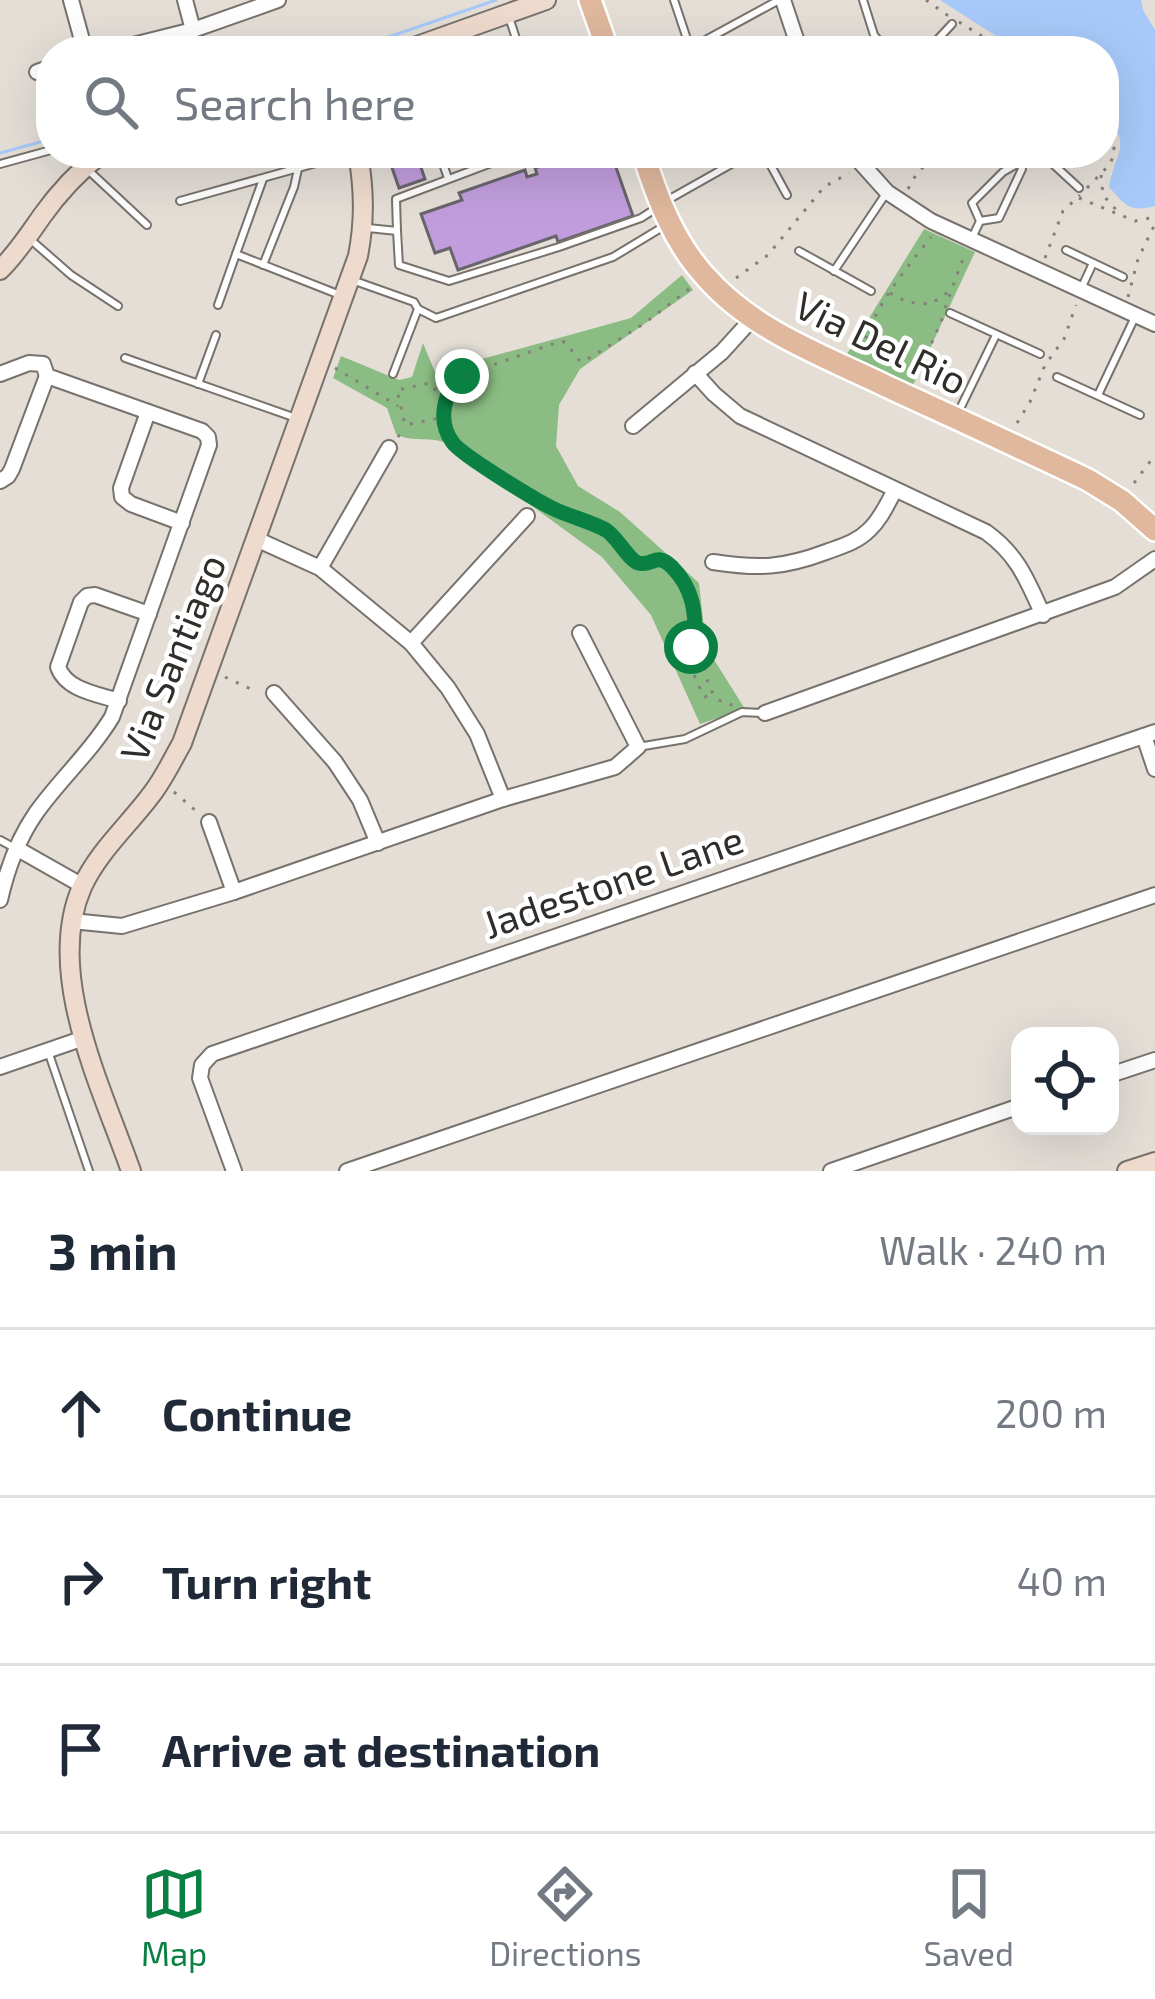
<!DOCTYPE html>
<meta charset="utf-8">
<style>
body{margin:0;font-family:"Exo 2",sans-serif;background:#f2f2f3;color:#1f2937}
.controls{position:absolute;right:36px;bottom:36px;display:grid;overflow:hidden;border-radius:24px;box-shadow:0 12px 48px #0002}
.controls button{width:108px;height:108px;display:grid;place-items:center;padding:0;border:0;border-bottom:3px solid #e0e1e3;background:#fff;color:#1f2937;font:60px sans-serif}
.stop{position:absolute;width:36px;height:36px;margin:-27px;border:9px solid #0b8043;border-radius:50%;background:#fff}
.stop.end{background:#0b8043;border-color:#fff;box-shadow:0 3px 12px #0008}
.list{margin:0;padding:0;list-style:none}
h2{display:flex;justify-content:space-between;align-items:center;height:156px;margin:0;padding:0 48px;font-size:51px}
h2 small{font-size:39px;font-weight:400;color:#747a83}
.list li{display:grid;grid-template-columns:78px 1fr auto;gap:36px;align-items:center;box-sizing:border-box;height:168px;padding:0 48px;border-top:3px solid #e0e1e3}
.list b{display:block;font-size:45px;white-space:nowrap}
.list em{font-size:39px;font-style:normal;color:#747a83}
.icon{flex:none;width:66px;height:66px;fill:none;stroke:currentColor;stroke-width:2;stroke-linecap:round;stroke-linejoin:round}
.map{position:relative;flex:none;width:1155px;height:1171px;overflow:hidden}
.search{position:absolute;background:#fff;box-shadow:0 12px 48px #0002;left:36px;right:36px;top:36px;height:132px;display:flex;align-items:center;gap:30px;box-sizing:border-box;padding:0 42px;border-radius:48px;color:#747a83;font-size:45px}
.sheet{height:660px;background:#fff}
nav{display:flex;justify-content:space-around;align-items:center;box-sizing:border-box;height:168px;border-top:3px solid #e0e1e3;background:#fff;font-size:33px;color:#747a83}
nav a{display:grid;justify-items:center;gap:6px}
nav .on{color:#0b8043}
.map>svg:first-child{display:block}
.green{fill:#8bbc83}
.water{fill:#a7c9f9}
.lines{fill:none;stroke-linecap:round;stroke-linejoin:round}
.stream{stroke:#a7c9f9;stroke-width:3}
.building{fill:#c19ddd;stroke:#69656c;stroke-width:3}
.lane-casing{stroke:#78726c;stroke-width:10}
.street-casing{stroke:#78726c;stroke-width:18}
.secondary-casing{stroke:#78726c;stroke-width:22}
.primary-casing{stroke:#fff;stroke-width:26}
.path{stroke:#84807b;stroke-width:3;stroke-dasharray:3 9;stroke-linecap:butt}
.lane{stroke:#fff;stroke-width:6}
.street{stroke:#fff;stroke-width:14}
.secondary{stroke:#efdbce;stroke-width:18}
.primary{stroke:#dfb89d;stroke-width:21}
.route{stroke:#0b8043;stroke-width:15}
.labels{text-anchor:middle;stroke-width:9;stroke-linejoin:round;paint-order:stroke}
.street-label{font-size:39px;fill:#302e2b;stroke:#fff}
</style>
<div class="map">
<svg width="1155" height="1171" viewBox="0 0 1155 1171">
<rect width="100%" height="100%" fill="#e4ded7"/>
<!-- green -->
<g class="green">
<path d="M924 229 975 252 912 387 847 354Z"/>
<path d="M682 275 693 290 580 369 559 405 556 446 578 486 620 512 699 583 706 647 745 709 700 724 651 615 602 557 444 442C428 437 409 442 396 434L387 408 333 378 341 356 399 380 412 377 423 343 435 372 631 318Z"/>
</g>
<!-- water -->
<path class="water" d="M940 0H1141L1143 10 1155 30V206C1129 213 1125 205 1109 187 1116 149 1133 147 1104 113V51H1007L1008 45 1004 41Z"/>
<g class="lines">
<!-- stream -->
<g class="stream">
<path d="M348 51 496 0"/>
<path d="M0 153 51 139"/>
</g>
</g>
<!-- building -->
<g class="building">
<path d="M387 153H416L425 179 399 188Z"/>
<path d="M579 153H611L633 216 558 242 556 236 458 270 450 248 435 253 421 214 462 200 459 193 525 170 527 177 537 174 535 168Z"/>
</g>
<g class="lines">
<!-- lane casing -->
<g class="lane-casing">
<g id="lane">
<path d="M674 0 690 48"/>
<path d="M863 0 874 35 887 51"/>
<path d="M509 17 520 51"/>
<path d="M691 48 779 0"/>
<path d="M927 51 952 24"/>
<path d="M439 153 448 178"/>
<path d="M764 153 787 195"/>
<path d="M1041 153 1079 188"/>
<path d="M0 164 51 150"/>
<path d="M87 169 147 225"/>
<path d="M180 201 352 153"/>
<path d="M666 201 751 153"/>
<path d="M980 221 999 218 1022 169 1020 162"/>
<path d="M368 228 397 231 399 265 449 281 559 247 641 218 655 209"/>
<path d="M397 231 396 199 518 153"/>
<path d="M973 236 980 221 972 203 1003 172 1020 162 1026 153"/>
<path d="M31 240 71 275 118 306"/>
<path d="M1066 250 1123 277"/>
<path d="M799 251 871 291"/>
<path d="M236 254 263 179"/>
<path d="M263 265 294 187 298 169"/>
<path d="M834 271 885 195"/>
<path d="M352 280 414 302 418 309"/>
<path d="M1081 289 1093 263"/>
<path d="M218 305 236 254 340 295"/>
<path d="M950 313 1040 354"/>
<path d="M125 358 296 418"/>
<path d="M393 374 418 309 436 318 613 257 666 225"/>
<path d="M1057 377 1140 415"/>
<path d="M198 384 216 335"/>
<path d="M1098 395 1135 317"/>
<path d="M957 415 996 335"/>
<path d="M638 747 685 739 742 712 762 713"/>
<path d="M0 840 13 847"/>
<path d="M48 1051 89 1171"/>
</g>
</g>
<!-- street casing -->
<g class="street-casing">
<g id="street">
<path d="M71 0 85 51"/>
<path d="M185 0 193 30"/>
<path d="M783 0 800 51"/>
<path d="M109 51 193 30 278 0"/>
<path d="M37 72 51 67"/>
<path d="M852 153 887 192 931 221 1155 324"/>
<path d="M695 373 714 394 740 416 986 532C1018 555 1027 580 1043 615"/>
<path d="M0 374 29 363 43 364 47 376 202 431 208 437 209 445 112 717C91 752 60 779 36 813 18 839 7 869 0 900"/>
<path d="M148 412 121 488 122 497 131 504 182 523"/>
<path d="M633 426 722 352 752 319"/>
<path d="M0 481 8 476 12 469 47 376"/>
<path d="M256 539 320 568 411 643 448 688 477 734 503 799"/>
<path d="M713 562C759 569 783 568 826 552 842 546 857 542 869 530 881 519 887 504 895 490"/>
<path d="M320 568 389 448"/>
<path d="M411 643 527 516"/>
<path d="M274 693 335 762 360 800 378 843"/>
<path d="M119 701C97 694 66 690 58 667L81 602 87 596 95 595 149 614"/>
<path d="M765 713 1115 587 1155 559"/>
<path d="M1144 736 1155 769"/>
<path d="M209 822 234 892"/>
<path d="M16 848 83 886"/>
<path d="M72 921 122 926 234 892 503 799 615 767 638 747 580 633"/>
<path d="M0 1067 84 1038"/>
<path d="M1110 1075 1155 1060"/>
<path d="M234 1171 200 1078 202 1065 212 1054 1155 732"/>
<path d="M347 1171 1155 895"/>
<path d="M831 1171 1020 1106"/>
</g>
</g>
<!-- secondary casing -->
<g class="secondary-casing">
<g id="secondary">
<path d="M403 51 546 0"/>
<path d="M0 270C17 253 28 236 42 216 59 192 79 171 102 153"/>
<path d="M131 1171C102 1088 44 973 82 887 99 850 131 823 154 791 165 776 173 759 182 743L358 256C365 220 364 189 358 153"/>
<path d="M1127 1171 1155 1162"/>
</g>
</g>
<!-- primary casing -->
<g class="primary-casing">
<g id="primary">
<path d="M590 0 608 51"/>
<path d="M643 153C657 197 673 241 705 276 753 331 822 355 886 386 953 417 1021 448 1088 480L1122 501 1155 530"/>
</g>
</g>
<!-- path -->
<g class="path">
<path d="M926 0 950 17"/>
<path d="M959 22 998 46 1001 51"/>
<path d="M1101 175 1103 195 1119 213"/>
<path d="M1087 188C1108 165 1126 157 1104 126"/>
<path d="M908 189 917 173 938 153"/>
<path d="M1079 198 1135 221 1155 217"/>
<path d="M1045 258 1063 211 1080 195"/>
<path d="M736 278 768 255 824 187 849 173"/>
<path d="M689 289 645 323 583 362C572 359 572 343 561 341L467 374 455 383 447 394 445 408 452 442 541 502 610 533 637 563C646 562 657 557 665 561 694 577 693 612 695 639 695 646 701 649 704 655 705 658 704 662 704 665 707 685 713 705 736 705"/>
<path d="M890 293 907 302 931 304 951 290"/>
<path d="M1128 297 1138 259 1155 224"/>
<path d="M945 308 965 253"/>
<path d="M862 350C874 306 903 273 931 237"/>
<path d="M335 368 398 406"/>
<path d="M917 376 943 317"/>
<path d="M443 400 430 383 397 390 405 425 445 417"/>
<path d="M1017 423 1030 402 1045 365 1064 339 1076 305"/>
<path d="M398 437 404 427"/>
<path d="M1134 483 1155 455"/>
<path d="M694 645 685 653 686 657 703 695 705 697 712 693"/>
<path d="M225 677 253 690"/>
<path d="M174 792 195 810"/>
</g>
<!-- lane -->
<use href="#lane" class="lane"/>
<!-- street -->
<use href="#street" class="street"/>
<!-- secondary -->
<use href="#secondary" class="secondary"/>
<!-- primary -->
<use href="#primary" class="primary"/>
</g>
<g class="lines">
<!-- route -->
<path class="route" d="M462 376C443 392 437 422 453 443 463 456 537 501 554 509 571 517 589 521 606 530 617 537 629 560 638 563 653 567 656 551 672 567 694 589 696 614 695 644L691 647"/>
</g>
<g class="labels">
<!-- street labels -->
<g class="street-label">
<text transform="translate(881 343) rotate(26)" y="14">Via Del Rio</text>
<text transform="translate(173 658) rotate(-68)" y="14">Via Santiago</text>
<text transform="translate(613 882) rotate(-19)" y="14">Jadestone Lane</text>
</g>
</g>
</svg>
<div class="controls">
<button><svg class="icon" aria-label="locate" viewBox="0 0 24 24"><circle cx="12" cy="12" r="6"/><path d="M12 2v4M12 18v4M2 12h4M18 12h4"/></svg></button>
</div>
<div class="stop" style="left:691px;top:647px"></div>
<div class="stop end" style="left:462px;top:376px"></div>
<div class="search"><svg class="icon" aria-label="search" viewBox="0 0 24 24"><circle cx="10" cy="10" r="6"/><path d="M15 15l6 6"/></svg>Search here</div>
</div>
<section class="sheet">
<h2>3 min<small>Walk · 240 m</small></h2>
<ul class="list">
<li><svg class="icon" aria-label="ahead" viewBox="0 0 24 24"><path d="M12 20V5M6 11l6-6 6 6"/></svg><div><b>Continue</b></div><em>200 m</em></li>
<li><svg class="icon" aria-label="right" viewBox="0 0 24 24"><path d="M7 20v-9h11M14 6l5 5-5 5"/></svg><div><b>Turn right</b></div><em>40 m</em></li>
<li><svg class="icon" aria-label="arrive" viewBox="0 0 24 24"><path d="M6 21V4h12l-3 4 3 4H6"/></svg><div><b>Arrive at destination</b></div></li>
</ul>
</section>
<nav>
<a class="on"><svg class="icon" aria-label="map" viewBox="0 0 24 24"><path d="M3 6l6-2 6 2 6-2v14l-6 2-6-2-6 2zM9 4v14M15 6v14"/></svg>Map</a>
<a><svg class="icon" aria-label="directions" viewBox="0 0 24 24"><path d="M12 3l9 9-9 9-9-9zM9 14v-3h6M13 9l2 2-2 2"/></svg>Directions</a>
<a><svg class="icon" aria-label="saved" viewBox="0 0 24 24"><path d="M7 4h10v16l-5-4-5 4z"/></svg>Saved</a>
</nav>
